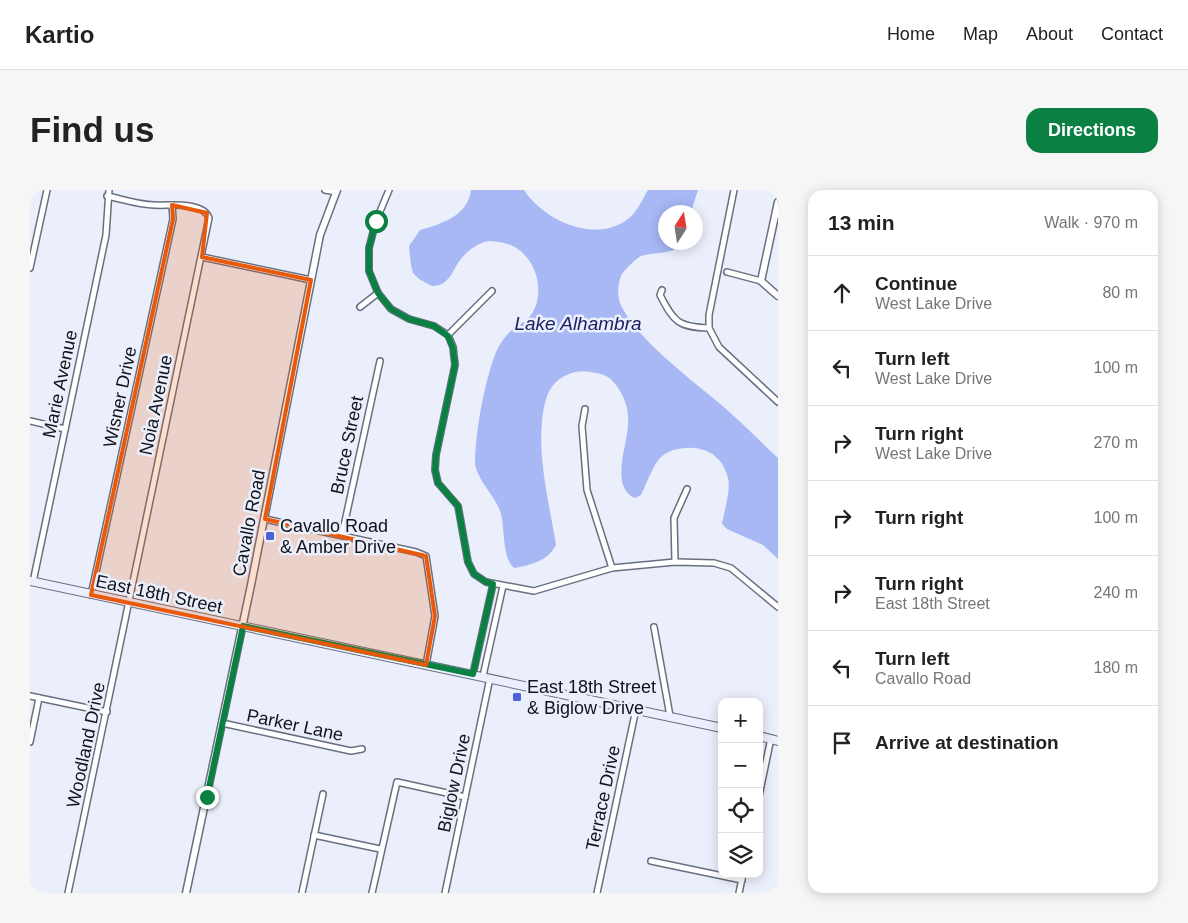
<!DOCTYPE html>
<meta charset="utf-8">
<style>
body{margin:0;font-family:Arial,sans-serif;background:#f6f6f6;color:#222}
.controls{position:absolute;right:15px;bottom:15px;display:grid;overflow:hidden;border-radius:10px;box-shadow:0 2px 12px #0003}
.controls button{width:45px;height:45px;display:grid;place-items:center;padding:0;border:0;border-bottom:1px solid #e0e0e0;background:#fff;color:#222;font:25px sans-serif}
.compass{position:absolute;left:628px;top:15px;width:45px;height:45px;border-radius:50%;background:#fff;box-shadow:0 2px 12px #0003;rotate:12deg}
.stop{position:absolute;width:15px;height:15px;margin:-11px;border:4px solid #0b8043;border-radius:50%;background:#fff}
.stop.end{background:#0b8043;border-color:#fff;box-shadow:0 1px 5px #0008}
.list{margin:0;padding:0;list-style:none}
h2{display:flex;justify-content:space-between;align-items:center;height:65px;margin:0;padding:0 20px;font-size:21px}
h2 small{font-size:16px;font-weight:400;color:#767676}
.list li{display:grid;grid-template-columns:32px 1fr auto;gap:15px;align-items:center;box-sizing:border-box;height:75px;padding:0 20px;border-top:1px solid #e0e0e0}
.list b{display:block;font-size:19px;white-space:nowrap}
.list p{margin:0;font-size:16px;white-space:nowrap;color:#767676}
.list em{font-size:16px;font-style:normal;color:#767676}
.icon{flex:none;width:28px;height:28px;fill:none;stroke:currentColor;stroke-width:2;stroke-linecap:round;stroke-linejoin:round}
.map{position:relative;flex:none;width:748px;height:703px;overflow:hidden;border-radius:15px}
header{display:flex;align-items:center;gap:30px;box-sizing:border-box;height:70px;padding:0 25px;background:#fff;border-bottom:1px solid #e0e0e0}
header strong{font-size:24px}
nav{display:flex;gap:28px;margin-inline-start:auto;font-size:18px}
.intro{display:flex;align-items:center;justify-content:space-between;box-sizing:border-box;height:120px;padding:0 30px}
h1{margin:0;font-size:35px}
.button{padding:12px 22px;border-radius:15px;background:#0b8043;color:#fff;font-size:18px;font-weight:700}
main{display:flex;gap:30px;padding:0 30px}
aside{flex:1;background:#fff;border-radius:15px;box-shadow:0 2px 12px #0003}
.map>svg:first-child{display:block}
.water{fill:#a7b8f5}
.lines{fill:none;stroke-linecap:round;stroke-linejoin:round}
.minor-casing{stroke:#696f81;stroke-width:8}
.tertiary-casing{stroke:#696f81;stroke-width:9}
.secondary-casing{stroke:#696f81;stroke-width:10}
.minor{stroke:#fff;stroke-width:5}
.tertiary{stroke:#fff;stroke-width:6}
.secondary{stroke:#ebeffe;stroke-width:8}
.route{stroke:#0b8043;stroke-width:6}
.marked{fill:#e8590c;fill-opacity:0.2;stroke:#e8590c;stroke-width:4;stroke-linejoin:round}
.poi-dot{fill:#4f61d6;stroke:#ebeffb;stroke-width:2}
.labels{text-anchor:middle;stroke-width:5;stroke-linejoin:round;paint-order:stroke}
.street-label{font-size:18px;fill:#11131a;stroke:#ebeffb}
.poi-label{font-size:18px;fill:#11131a;stroke:#ebeffb;text-anchor:start}
.water-label{font-size:19px;font-style:italic;fill:#1b2166;stroke:#ebeffb}
</style>
<header>
<strong>Kartio</strong>
<nav><a>Home</a><a>Map</a><a>About</a><a>Contact</a></nav>
</header>
<div class="intro"><h1>Find us</h1><a class="button">Directions</a></div>
<main>
<div class="map">
<svg width="748" height="703" viewBox="0 0 748 703">
<rect width="100%" height="100%" fill="#ebeffb"/>
<!-- water -->
<path class="water" d="M441 0H494C514 31 566 54 598 29 607 22 612 10 618 0H668L661 22H636V52L651 53C645 66 621 61 609 67 605 70 601 74 598 77 595 80 592 83 591 86 588 94 587 105 590 113 605 149 665 192 695 218 713 234 730 251 748 268V369L733 355 697 339 692 334C694 322 701 300 698 288 696 281 693 273 687 268 674 254 643 255 630 268 623 275 616 295 611 305L605 308C579 297 598 254 598 234 599 222 596 211 590 201 585 193 581 187 571 184 562 182 554 180 545 182 519 189 515 207 512 231 508 271 520 317 526 355 518 371 501 375 484 378 472 368 475 338 471 324 466 305 444 288 445 270 446 238 455 190 466 162 471 151 478 142 488 135 491 133 495 132 497 130 520 106 506 60 474 53 470 52 464 51 459 51 449 52 437 61 431 69 422 80 420 96 402 96L389 89 383 83 381 75 379 56 390 40C411 34 438 26 441 0Z"/>
<g class="lines">
<!-- minor casing -->
<g class="minor-casing">
<g id="minor">
<path d="M295 0 306 2"/>
<path d="M359 0 346 31 339 58V81L348 103 361 119 379 129 404 136 418 145 423 157 425 175 406 265 405 280 408 293 428 316 438 372 444 384 456 392 504 401 582 378 645 372 684 373 701 378 748 417"/>
<path d="M704 0 679 125V138L689 157 748 212"/>
<path d="M172 67 281 90"/>
<path d="M0 78 17 0"/>
<path d="M697 82 731 91"/>
<path d="M632 100 630 105C644 132 648 137 679 138"/>
<path d="M330 117 348 103"/>
<path d="M418 145 462 101"/>
<path d="M555 219 552 236 557 300 582 378"/>
<path d="M0 231 35 239"/>
<path d="M235 329 386 362 396 366 405 426 396 475"/>
<path d="M312 345 350 171"/>
<path d="M645 372 644 328 657 299"/>
<path d="M3 392 76 45 79 0"/>
<path d="M61 405 143 29 142 15"/>
<path d="M624 437 640 526"/>
<path d="M443 484 463 394"/>
<path d="M453 486 473 396"/>
<path d="M0 506 77 522"/>
<path d="M192 533 321 561 332 559"/>
<path d="M0 552 9 508"/>
<path d="M729 606 741 548"/>
<path d="M284 645 350 659"/>
<path d="M621 671 712 690"/>
<path d="M38 703 179 28C173 11 139 16 124 15 109 15 92 9 77 6"/>
<path d="M272 703 293 604"/>
<path d="M342 703 367 592 435 607"/>
<path d="M415 703 460 488"/>
<path d="M567 703 606 519"/>
<path d="M709 703 713 684"/>
</g>
</g>
<!-- tertiary casing -->
<g class="tertiary-casing">
<g id="tertiary">
<path d="M748 12 731 91 748 106"/>
<path d="M156 703 221 395 290 45 307 0"/>
</g>
</g>
<!-- secondary casing -->
<g class="secondary-casing">
<g id="secondary">
<path d="M0 391 692 538"/>
<path d="M729 546 748 551"/>
</g>
</g>
<!-- minor -->
<use href="#minor" class="minor"/>
<!-- tertiary -->
<use href="#tertiary" class="tertiary"/>
<!-- secondary -->
<use href="#secondary" class="secondary"/>
</g>
<g class="lines">
<!-- route -->
<path class="route" d="M177 607 213 436 443 484 463 394 456 392 444 384 438 372 428 316 408 293 405 280 406 265 425 175 423 158 418 146 404 136 379 129 361 119 348 103 339 81V58L346 31"/>
</g>
<!-- marked area -->
<path class="marked" d="M142 15 177 23 172 67 281 90 235 329 396 366 405 426 396 475 61 405 143 29Z"/>
<!-- markers -->
<g class="poi-dot">
<rect x="235" y="341" width="10" height="10" rx="2.5"/>
<rect x="482" y="502" width="10" height="10" rx="2.5"/>
</g>
<g class="labels">
<!-- street labels -->
<g class="street-label">
<text transform="translate(30 194) rotate(-78)" y="6">Marie Avenue</text>
<text transform="translate(90 207) rotate(-78)" y="6">Wisner Drive</text>
<text transform="translate(126 215) rotate(-78)" y="6">Noia Avenue</text>
<text transform="translate(317 255) rotate(-78)" y="6">Bruce Street</text>
<text transform="translate(219 333) rotate(-79)" y="6">Cavallo Road</text>
<text transform="translate(129 404) rotate(12)" y="6">East 18th Street</text>
<text transform="translate(265 535) rotate(12)" y="6">Parker Lane</text>
<text transform="translate(56 555) rotate(-78)" y="6">Woodland Drive</text>
<text transform="translate(424 593) rotate(-78)" y="6">Biglow Drive</text>
<text transform="translate(573 608) rotate(-78)" y="6">Terrace Drive</text>
</g>
<!-- poi labels -->
<g class="poi-label">
<text x="250" y="342">Cavallo Road<tspan x="250" dy="21">&amp; Amber Drive</tspan></text>
<text x="497" y="503">East 18th Street<tspan x="497" dy="21">&amp; Biglow Drive</tspan></text>
</g>
<!-- water labels -->
<g class="water-label">
<text x="548" y="140">Lake Alhambra</text>
</g>
</g>
</svg>
<div class="controls">
<button>+</button>
<button>−</button>
<button><svg class="icon" aria-label="locate" viewBox="0 0 24 24"><circle cx="12" cy="12" r="6"/><path d="M12 2v4M12 18v4M2 12h4M18 12h4"/></svg></button>
<button><svg class="icon" aria-label="layers" viewBox="0 0 24 24"><path d="M12 4l9 5-9 5-9-5zM3 14l9 5 9-5"/></svg></button>
</div>
<svg class="compass" viewBox="-18 -18 36 36"><path d="M0-13l5 13h-10z" fill="#e53935"/><path d="M0 13l5-13h-10z" fill="#767676"/></svg>
<div class="stop" style="left:346px;top:31px"></div>
<div class="stop end" style="left:177px;top:607px"></div>
</div>
<aside>
<h2>13 min<small>Walk · 970 m</small></h2>
<ul class="list">
<li><svg class="icon" aria-label="ahead" viewBox="0 0 24 24"><path d="M12 20V5M6 11l6-6 6 6"/></svg><div><b>Continue</b><p>West Lake Drive</p></div><em>80 m</em></li>
<li><svg class="icon" aria-label="left" viewBox="0 0 24 24"><path d="M17 20v-9H6M10 6l-5 5 5 5"/></svg><div><b>Turn left</b><p>West Lake Drive</p></div><em>100 m</em></li>
<li><svg class="icon" aria-label="right" viewBox="0 0 24 24"><path d="M7 20v-9h11M14 6l5 5-5 5"/></svg><div><b>Turn right</b><p>West Lake Drive</p></div><em>270 m</em></li>
<li><svg class="icon" aria-label="right" viewBox="0 0 24 24"><path d="M7 20v-9h11M14 6l5 5-5 5"/></svg><div><b>Turn right</b></div><em>100 m</em></li>
<li><svg class="icon" aria-label="right" viewBox="0 0 24 24"><path d="M7 20v-9h11M14 6l5 5-5 5"/></svg><div><b>Turn right</b><p>East 18th Street</p></div><em>240 m</em></li>
<li><svg class="icon" aria-label="left" viewBox="0 0 24 24"><path d="M17 20v-9H6M10 6l-5 5 5 5"/></svg><div><b>Turn left</b><p>Cavallo Road</p></div><em>180 m</em></li>
<li><svg class="icon" aria-label="arrive" viewBox="0 0 24 24"><path d="M6 21V4h12l-3 4 3 4H6"/></svg><div><b>Arrive at destination</b></div></li>
</ul>
</aside>
</main>
